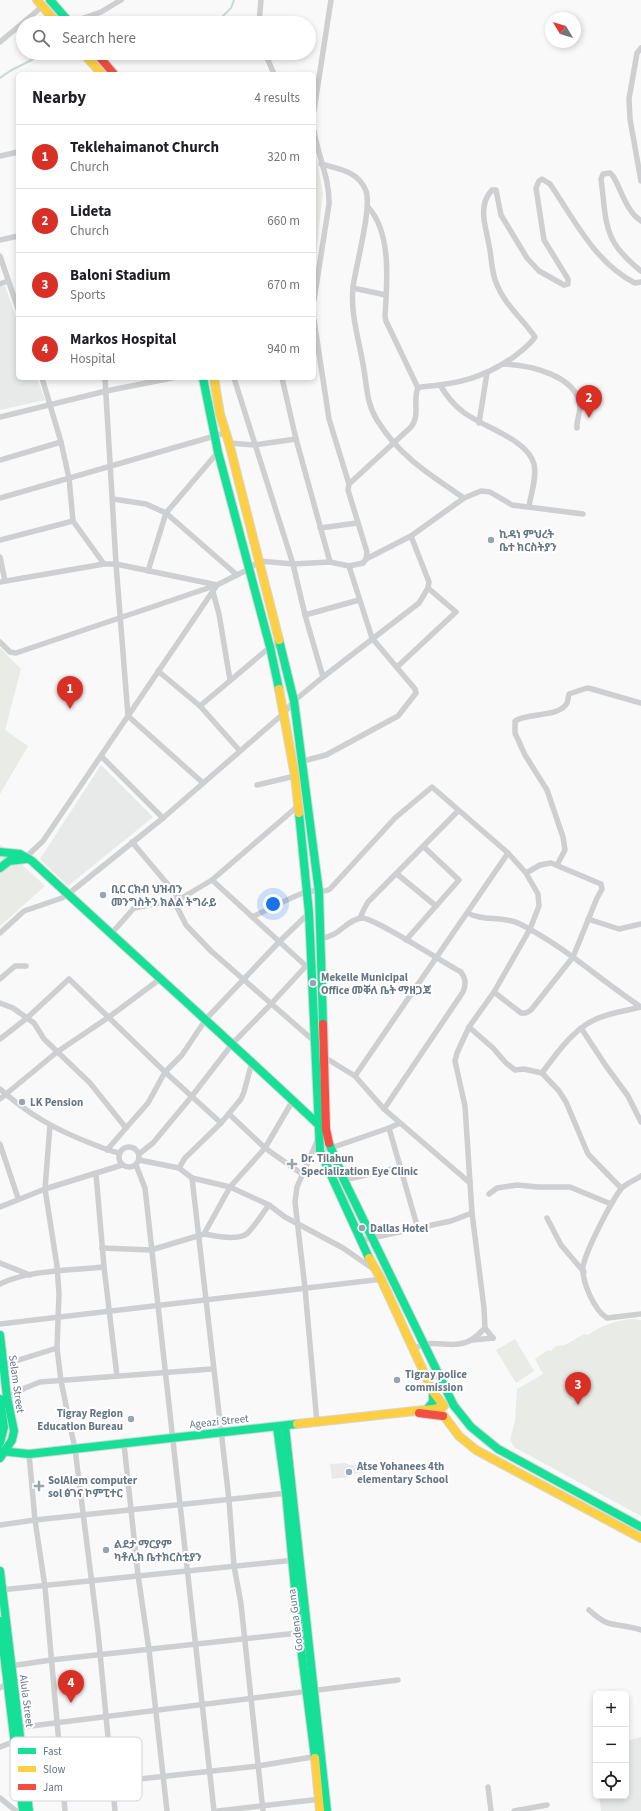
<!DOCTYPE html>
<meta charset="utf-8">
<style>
body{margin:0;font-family:"Source Sans 3","Noto Sans Ethiopic",sans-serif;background:#f6f6f6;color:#202124}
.controls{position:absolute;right:12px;bottom:12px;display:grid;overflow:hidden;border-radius:6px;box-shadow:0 2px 6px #0003}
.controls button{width:36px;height:36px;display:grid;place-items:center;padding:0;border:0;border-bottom:1px solid #e0e0e0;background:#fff;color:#202124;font:20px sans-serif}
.compass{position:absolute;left:545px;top:12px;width:36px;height:36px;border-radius:50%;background:#fff;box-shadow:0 2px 6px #0003;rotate:308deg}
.you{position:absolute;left:273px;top:904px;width:14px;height:14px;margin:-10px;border:3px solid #fff;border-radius:50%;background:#1a73e8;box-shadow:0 0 0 6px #1a73e833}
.badge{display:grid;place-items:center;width:26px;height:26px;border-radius:50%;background:#d93025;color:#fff;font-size:13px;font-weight:700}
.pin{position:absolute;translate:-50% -33px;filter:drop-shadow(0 1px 2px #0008)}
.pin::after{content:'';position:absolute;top:21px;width:14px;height:12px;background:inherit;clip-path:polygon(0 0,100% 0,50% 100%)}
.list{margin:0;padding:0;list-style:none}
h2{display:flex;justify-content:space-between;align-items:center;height:52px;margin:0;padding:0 16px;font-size:17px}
h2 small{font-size:13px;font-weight:400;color:#757577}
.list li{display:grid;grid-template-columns:26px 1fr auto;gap:12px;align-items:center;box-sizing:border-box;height:64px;padding:0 16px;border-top:1px solid #e0e0e0}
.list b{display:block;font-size:15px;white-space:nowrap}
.list p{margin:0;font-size:13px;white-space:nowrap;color:#757577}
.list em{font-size:13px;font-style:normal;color:#757577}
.icon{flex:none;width:22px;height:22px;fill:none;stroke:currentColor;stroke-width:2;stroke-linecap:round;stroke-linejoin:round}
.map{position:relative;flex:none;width:641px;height:1811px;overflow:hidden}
.search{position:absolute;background:#fff;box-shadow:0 2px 6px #0003;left:16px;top:16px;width:300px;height:44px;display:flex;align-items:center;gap:10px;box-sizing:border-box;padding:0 14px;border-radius:22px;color:#757577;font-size:15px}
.panel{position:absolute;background:#fff;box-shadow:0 2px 6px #0003;left:16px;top:72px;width:300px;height:308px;border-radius:6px}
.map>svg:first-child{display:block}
.built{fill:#e8e9e9}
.green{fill:#e8ebe6}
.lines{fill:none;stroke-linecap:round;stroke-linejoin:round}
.stream{stroke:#ced6d9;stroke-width:2}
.fast-casing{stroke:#d5d6d7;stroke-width:10}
.slow-casing{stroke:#d5d6d7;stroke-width:10}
.jam-casing{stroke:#d5d6d7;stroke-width:10}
.street{stroke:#cecfd0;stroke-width:5.5}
.fast{stroke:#16e098;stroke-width:8}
.slow{stroke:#ffcf43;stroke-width:8}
.jam{stroke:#f24e42;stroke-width:8}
.poi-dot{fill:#99a4ac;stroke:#fff;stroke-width:1.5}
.labels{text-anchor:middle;stroke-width:4;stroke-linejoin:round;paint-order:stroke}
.poi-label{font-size:11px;font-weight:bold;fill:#657683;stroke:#fff;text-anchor:start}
.street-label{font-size:11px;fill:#657683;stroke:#fff}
.key{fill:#fff;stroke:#d1d6da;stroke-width:1}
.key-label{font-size:11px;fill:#657683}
</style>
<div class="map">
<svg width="641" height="1811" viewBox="0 0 641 1811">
<rect width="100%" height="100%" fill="#f9f9f9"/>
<!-- built -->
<g class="built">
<path d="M5 286 18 323V378H37L45 400 0 410V287Z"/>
<path d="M101 765 153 817 68 886 40 859Z"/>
<path d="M345 1463 350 1465 375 1464 374 1471 352 1474 348 1473V1477L332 1479 330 1464Z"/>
<path d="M641 1737V1811H601L599 1796H626V1741Z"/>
</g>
<!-- green -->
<g class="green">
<path d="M314 145 323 193 314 269Z"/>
<path d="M0 648 21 669 5 730 28 746 0 794Z"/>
<path d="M0 844 45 886 0 926Z"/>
<path d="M634 1319 641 1320V1516L514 1447 510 1440 515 1421 517 1389 543 1374 535 1359 548 1350 551 1351 556 1346 565 1345 584 1334 588 1335C602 1325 617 1320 634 1319Z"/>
<path d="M515 1339 534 1371 516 1383 496 1350Z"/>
</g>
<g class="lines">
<!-- stream -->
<g class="stream">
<path d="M216 23 231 8 234 0"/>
<path d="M0 78 10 71 45 53"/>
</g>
<!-- fast casing -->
<g class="fast-casing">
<g id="fast">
<path d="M50 0 70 23"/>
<path d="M203 378 218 452 270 647 279 689"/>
<path d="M279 640 294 701 319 892 323 1024"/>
<path d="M299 813 309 913 320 1151 369 1258"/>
<path d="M0 852 20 854 32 861C128 950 226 1037 321 1127"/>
<path d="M0 868 9 861 26 859"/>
<path d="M329 1143 344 1180 454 1406"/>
<path d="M0 1335 7 1397 14 1431 12 1440 0 1458"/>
<path d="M0 1399 4 1427 0 1443"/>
<path d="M455 1407 471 1427 498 1449 641 1527"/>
<path d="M427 1409 433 1402V1392"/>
<path d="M285 1426 327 1811"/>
<path d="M277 1427 286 1493 299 1632 315 1758"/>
<path d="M0 1451 29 1454 297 1424"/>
<path d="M0 1571 29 1811"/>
<path d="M0 1621 23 1811"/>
</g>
</g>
<!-- slow casing -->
<g class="slow-casing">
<g id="slow">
<path d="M37 0 57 23"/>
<path d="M83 53 102 74"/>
<path d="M214 378 220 414 229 443 279 640"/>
<path d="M279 689 295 776 299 813"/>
<path d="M369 1258 381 1279 433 1392 444 1406"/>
<path d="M444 1416 459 1436 476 1450 641 1538"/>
<path d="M297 1424 442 1408"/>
<path d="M315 1758 320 1811"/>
</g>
</g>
<!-- jam casing -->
<g class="jam-casing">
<g id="jam">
<path d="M96 53 114 74"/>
<path d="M323 1024 326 1129 329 1143"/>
<path d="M419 1413 443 1416"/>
</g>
</g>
<!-- street -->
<g class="street">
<path d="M69 23 101 12 121 0"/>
<path d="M259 23 261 0"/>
<path d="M0 42 44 5"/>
<path d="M641 48 637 53 629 99 630 119 641 181"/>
<path d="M265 53 274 74"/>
<path d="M314 110 331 0"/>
<path d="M314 131C318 156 330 180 329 204L314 300"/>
<path d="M0 156 18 152"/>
<path d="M321 164C339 169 358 171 366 191 372 208 356 265 353 287 350 316 360 342 364 370 367 388 367 404 377 420 399 456 430 475 464 498"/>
<path d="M641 221C626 211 622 191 613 176L610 173 603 174 601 179C607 224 602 240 641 271"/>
<path d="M0 240 18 236"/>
<path d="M0 256 18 309"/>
<path d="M0 284 8 281"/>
<path d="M353 288 386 295"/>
<path d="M314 320 329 419 349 484 348 490 367 552 366 559"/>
<path d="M504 364C528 365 578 375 580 407 580 414 576 421 577 428"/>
<path d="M42 378 61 442 69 478 73 521 104 564"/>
<path d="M105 378 116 564 128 716 203 783"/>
<path d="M234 378 293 564 305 615 323 677"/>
<path d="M282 378 296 439 330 562"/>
<path d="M440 385C446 395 453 404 462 411 481 427 527 438 534 464 537 477 531 494 529 506"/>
<path d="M418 388 421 387C458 384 484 378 515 356 522 350 530 345 535 337 523 319 505 305 497 285 491 272 492 258 489 245 486 227 477 206 492 190H496L501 215 527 258 539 271 564 285 568 284V279L544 240 536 188 539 181 542 179 550 184C574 219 595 263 635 283L641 282"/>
<path d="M0 417 106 391 172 378"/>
<path d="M479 423 487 373"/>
<path d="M229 443 254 445 296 439"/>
<path d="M0 460 61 442"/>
<path d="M349 484 411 427C421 414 412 401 418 388L386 321 385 316C387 283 392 233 368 207"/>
<path d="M0 498 225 433"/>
<path d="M113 499 146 504 166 513 237 575"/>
<path d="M320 528 357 523"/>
<path d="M0 540 73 521"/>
<path d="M0 557 5 581"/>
<path d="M148 571 166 513 218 452"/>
<path d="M0 582 104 564H116L217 585 43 841 24 859"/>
<path d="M213 592 219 614 230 680"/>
<path d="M305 615 359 600"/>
<path d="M0 642 10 652 16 653 217 585 249 569 259 561 293 564 330 562 349 566 363 563 366 559 411 536 464 498 481 491 490 492 512 505 583 514"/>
<path d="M397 667 456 612 428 588"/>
<path d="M158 671 200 706 240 751"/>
<path d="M200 706 270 647 281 645"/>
<path d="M101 756 163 818"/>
<path d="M303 761 326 755 398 716 416 693 415 689 372 638 349 566"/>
<path d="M257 785 295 776"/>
<path d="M132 842 180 899"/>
<path d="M557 865 565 850 563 837 547 790 525 755 515 733V721C528 712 559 718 567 703 568 701 568 697 569 694L587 688 592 689 641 703"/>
<path d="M397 874 436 906"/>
<path d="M212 880 306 966"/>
<path d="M174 901 186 925 211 951 314 1041"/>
<path d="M468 913C483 922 503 915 520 924 564 946 600 980 641 1007"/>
<path d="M252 917C270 909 288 898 306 892 315 889 322 894 330 889L395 818 432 787 508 853 526 873 538 894 539 906 530 929 494 992 469 1027 457 1053 455 1061 465 1106 472 1213 484 1308 485 1328 493 1338"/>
<path d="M360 918 364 909 368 902 458 811"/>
<path d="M588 919 619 929 641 924"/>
<path d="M0 933 24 911 62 898 67 895 163 818 284 713 294 701 323 677 419 603 428 588 429 582 411 536"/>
<path d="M111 934 134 908 180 899 212 880 298 806"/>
<path d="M321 938C339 937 347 919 362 918 373 917 446 964 461 972 466 979 466 984 463 992L384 1109"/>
<path d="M406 940 459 880 424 847"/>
<path d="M0 979 15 966H26"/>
<path d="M494 992 521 1013H526L531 1010 573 957 597 898 602 889 601 884 551 863 540 865 526 873"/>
<path d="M0 1003 13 1008 34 1023 44 1039 90 1083 126 1128 107 1150"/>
<path d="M469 1027 493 1048 506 1063 515 1070 524 1069 542 1073 559 1091 566 1102 588 1154 621 1188"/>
<path d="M581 1028 606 1066 628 1096 641 1122"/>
<path d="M0 1039 27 1018 69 979 165 1072 221 1123"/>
<path d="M324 1057 355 1076 384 1109 470 1183"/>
<path d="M542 1073C554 1057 567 1038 584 1026 600 1014 622 1012 640 1007"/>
<path d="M355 1076 508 853"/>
<path d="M0 1089C30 1115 54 1129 90 1143 100 1147 109 1151 120 1153"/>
<path d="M0 1099 57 1052 109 1017 160 979"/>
<path d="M229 1114 265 1148 302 1174"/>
<path d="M50 1125 45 1189 57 1266 59 1294 57 1348 61 1381 75 1449 98 1632 115 1811"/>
<path d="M126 1128 148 1103 165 1072 182 1055 206 1019 279 942 309 913"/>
<path d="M389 1128 418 1229"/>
<path d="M0 1144 18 1198"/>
<circle cx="129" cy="1157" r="10"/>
<path d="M328 1149 389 1128 400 1123"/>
<path d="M139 1154 153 1143 192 1096 233 1043 271 1004 306 966H314"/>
<path d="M139 1160 179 1168 192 1178 230 1187 269 1205 285 1217 343 1248 372 1268"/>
<path d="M136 1165 145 1188 214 1811"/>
<path d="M179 1168 185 1158 221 1123 241 1099 244 1092 252 1062"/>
<path d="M96 1174 104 1267 117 1376"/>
<path d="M641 1176C635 1180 625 1184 621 1189 611 1202 585 1252 583 1267 582 1282 594 1310 607 1318L641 1314"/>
<path d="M192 1178 229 1500 234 1566 241 1604 263 1811"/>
<path d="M344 1180 401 1167"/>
<path d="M489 1194 497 1188 517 1185 538 1187H570L611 1204"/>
<path d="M0 1207 45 1189 122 1165"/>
<path d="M547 1218 561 1245 584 1272"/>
<path d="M204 1234C216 1236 233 1240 245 1235 252 1231 263 1212 269 1205"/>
<path d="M362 1240 451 1221 472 1213"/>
<path d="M102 1248 151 1250 204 1234 230 1187 265 1148 293 1100"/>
<path d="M0 1263 30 1275"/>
<path d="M0 1284C28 1270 73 1270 104 1267"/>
<path d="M0 1324 383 1279"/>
<path d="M473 1340 493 1338"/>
<path d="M414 1349C432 1338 447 1348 464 1343 473 1341 479 1334 485 1328"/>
<path d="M0 1366 57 1348"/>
<path d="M5 1399 25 1388 40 1382 212 1369"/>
<path d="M317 1423 305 1288 295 1202 297 1187 318 1139"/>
<path d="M124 1444 138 1575 149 1650 167 1811"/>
<path d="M29 1454 35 1520 45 1587 65 1811"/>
<path d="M0 1525 35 1520 288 1493"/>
<path d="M0 1590 295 1560"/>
<path d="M589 1610C595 1615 601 1621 608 1623 619 1626 630 1626 641 1630"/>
<path d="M10 1666 51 1660 307 1632"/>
<path d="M0 1688 10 1682"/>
<path d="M15 1728 398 1680"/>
<path d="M0 1747 16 1741"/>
<path d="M488 1787 491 1811"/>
<path d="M27 1794 112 1782 258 1766 318 1756"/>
<path d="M0 1798 16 1811"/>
<path d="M218 1811 321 1799"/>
<path d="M514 1811 547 1805"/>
</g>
<!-- fast -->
<use href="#fast" class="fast"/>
<!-- slow -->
<use href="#slow" class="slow"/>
<!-- jam -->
<use href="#jam" class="jam"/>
</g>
<!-- markers -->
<g class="poi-dot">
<circle cx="491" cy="540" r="4"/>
<circle cx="103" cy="895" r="4"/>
<circle cx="313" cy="983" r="4"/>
<circle cx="22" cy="1102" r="4"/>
<path d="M290 1158h4v4h4v4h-4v4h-4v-4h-4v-4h4z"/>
<circle cx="362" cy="1228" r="4"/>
<circle cx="397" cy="1380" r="4"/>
<circle cx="131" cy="1419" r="4"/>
<circle cx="349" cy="1472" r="4"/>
<path d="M37 1480h4v4h4v4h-4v4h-4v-4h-4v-4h4z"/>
<circle cx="106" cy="1550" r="4"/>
</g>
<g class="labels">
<!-- poi labels -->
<g class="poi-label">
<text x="499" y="538">ኪዳነ ምህረት<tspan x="499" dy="13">ቤተ ክርስትያን</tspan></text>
<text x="111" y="893">ቢር ርክብ ህዝብን<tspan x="111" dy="13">መንግስትን ክልል ትግራይ</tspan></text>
<text x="321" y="981">Mekelle Municipal<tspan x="321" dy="13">Office መቐለ ቤት ማዘጋጃ</tspan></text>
<text x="30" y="1106">LK Pension</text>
<text x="301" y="1162">Dr. Tilahun<tspan x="301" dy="13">Specialization Eye Clinic</tspan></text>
<text x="370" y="1232">Dallas Hotel</text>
<text x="405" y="1378">Tigray police<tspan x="405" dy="13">commission</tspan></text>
<text x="123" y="1417" text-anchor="end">Tigray Region<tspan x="123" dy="13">Education Bureau</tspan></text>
<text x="357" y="1470">Atse Yohanees 4th<tspan x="357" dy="13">elementary School</tspan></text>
<text x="48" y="1484">SolAlem computer<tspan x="48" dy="13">sol ፅገና ኮምፒተር</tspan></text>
<text x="114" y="1548">ልደታ ማርያም<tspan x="114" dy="13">ካቶሊክ ቤተክርስቲያን</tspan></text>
</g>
<!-- street labels -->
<g class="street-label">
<text transform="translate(17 1384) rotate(82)" y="4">Selam Street</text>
<text transform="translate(219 1421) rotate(-6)" y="4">Ageazi Street</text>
<text transform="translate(295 1620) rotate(-97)" y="4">Godena Guna</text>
<text transform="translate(27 1701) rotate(83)" y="4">Alula Street</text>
</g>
</g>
<!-- legend -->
<rect x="10" y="1737" width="132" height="64" rx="6" class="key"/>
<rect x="18" y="1748" width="18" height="6" fill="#16e098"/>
<rect x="18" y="1766" width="18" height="6" fill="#ffcf43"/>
<rect x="18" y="1784" width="18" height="6" fill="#f24e42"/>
<g class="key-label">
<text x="43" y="1755">Fast</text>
<text x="43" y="1773">Slow</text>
<text x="43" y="1791">Jam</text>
</g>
</svg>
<div class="controls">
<button>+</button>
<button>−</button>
<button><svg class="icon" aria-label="locate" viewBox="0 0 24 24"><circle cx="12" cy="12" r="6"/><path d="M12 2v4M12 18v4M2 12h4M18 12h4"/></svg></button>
</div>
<svg class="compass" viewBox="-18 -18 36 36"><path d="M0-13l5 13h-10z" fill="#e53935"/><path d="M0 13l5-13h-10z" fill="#757577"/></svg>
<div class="you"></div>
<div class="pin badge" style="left:70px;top:709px">1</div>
<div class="pin badge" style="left:589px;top:418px">2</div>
<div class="pin badge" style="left:578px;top:1405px">3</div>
<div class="pin badge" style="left:71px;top:1703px">4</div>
<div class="search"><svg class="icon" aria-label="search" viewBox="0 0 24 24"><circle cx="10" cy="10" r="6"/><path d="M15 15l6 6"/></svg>Search here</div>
<section class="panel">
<h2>Nearby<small>4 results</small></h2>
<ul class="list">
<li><span class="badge">1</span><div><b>Teklehaimanot Church</b><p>Church</p></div><em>320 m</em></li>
<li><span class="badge">2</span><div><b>Lideta</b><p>Church</p></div><em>660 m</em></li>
<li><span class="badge">3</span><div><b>Baloni Stadium</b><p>Sports</p></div><em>670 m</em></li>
<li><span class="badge">4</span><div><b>Markos Hospital</b><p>Hospital</p></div><em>940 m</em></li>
</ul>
</section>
</div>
